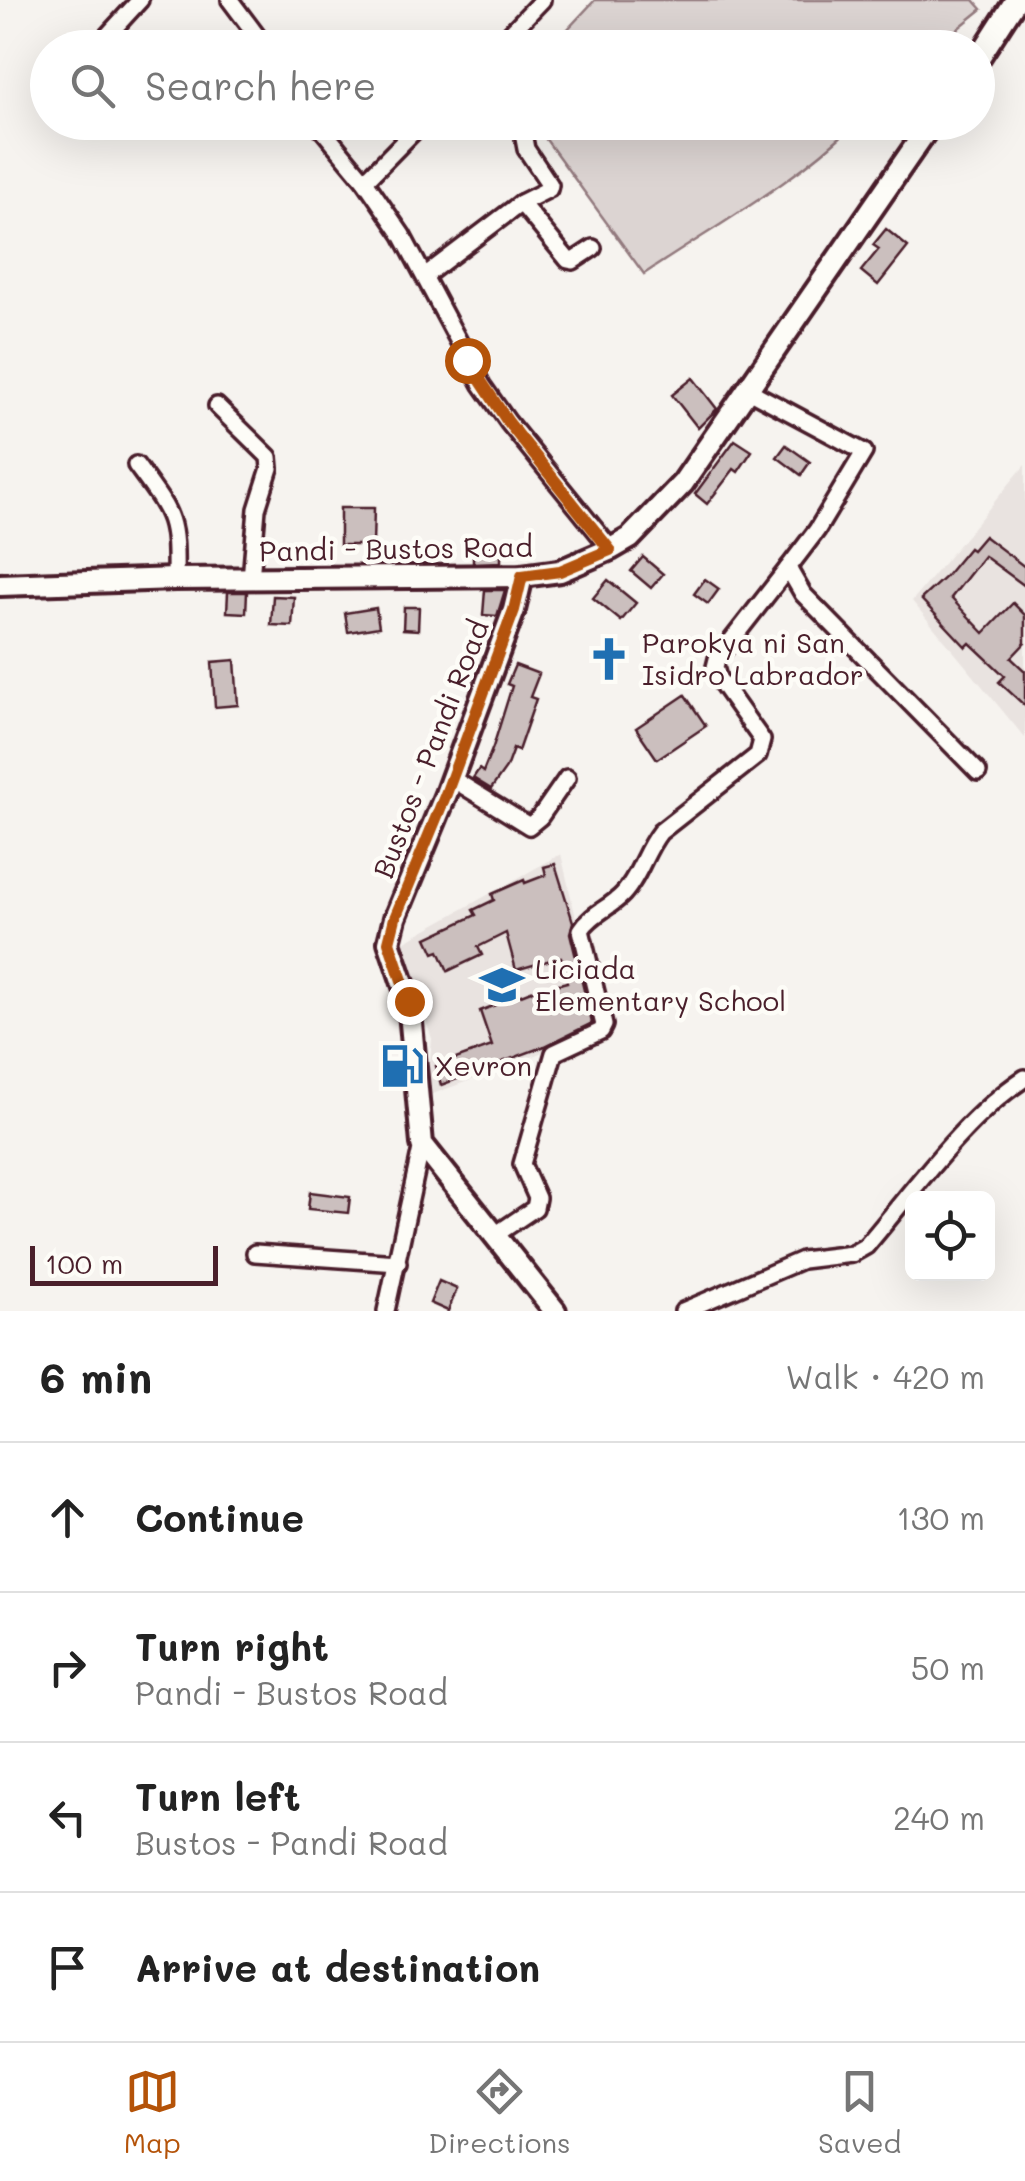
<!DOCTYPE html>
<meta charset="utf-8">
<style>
body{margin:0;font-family:Mali,sans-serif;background:#f6f6f6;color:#222}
.controls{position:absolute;right:30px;bottom:30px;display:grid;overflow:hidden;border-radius:15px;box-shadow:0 10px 40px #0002}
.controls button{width:90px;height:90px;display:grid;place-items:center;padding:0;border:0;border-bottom:2px solid #e0e0e0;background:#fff;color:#222;font:50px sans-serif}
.scale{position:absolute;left:30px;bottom:25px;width:188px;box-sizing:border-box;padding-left:10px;border:5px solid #4a1f2b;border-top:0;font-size:28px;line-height:35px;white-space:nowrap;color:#4a1f2b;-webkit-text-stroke:8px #fdfcf7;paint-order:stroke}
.stop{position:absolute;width:30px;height:30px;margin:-22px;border:8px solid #b45309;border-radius:50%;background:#fff}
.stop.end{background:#b45309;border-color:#fff;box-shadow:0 2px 10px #0008}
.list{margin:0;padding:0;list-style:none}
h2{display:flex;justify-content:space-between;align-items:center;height:130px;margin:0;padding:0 40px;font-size:42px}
h2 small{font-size:32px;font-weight:400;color:#767676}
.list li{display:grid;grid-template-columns:65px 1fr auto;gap:30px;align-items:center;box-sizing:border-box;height:150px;padding:0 40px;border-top:2px solid #e0e0e0}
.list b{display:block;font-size:38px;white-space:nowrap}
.list p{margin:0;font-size:32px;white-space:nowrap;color:#767676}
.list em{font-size:32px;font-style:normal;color:#767676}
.icon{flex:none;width:55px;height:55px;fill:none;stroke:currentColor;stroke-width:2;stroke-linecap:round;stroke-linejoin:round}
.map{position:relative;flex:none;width:1025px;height:1311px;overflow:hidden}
.search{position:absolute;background:#fff;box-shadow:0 10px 40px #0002;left:30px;right:30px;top:30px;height:110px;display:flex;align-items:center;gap:25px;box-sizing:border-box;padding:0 35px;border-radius:55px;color:#767676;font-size:38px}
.sheet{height:730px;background:#fff}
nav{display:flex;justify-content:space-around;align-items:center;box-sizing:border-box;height:140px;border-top:2px solid #e0e0e0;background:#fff;font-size:28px;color:#767676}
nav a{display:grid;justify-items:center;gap:5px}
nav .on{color:#b45309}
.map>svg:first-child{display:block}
.built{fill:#e9e3e0}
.green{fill:#dcd4d2;stroke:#937a7e;stroke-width:2.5}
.building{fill:#cbbfbe;stroke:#4a1f2b;stroke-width:2.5}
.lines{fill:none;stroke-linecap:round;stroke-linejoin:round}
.minor-casing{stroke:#4a1f2b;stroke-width:22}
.major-casing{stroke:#4a1f2b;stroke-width:28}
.minor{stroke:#fdfcf7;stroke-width:15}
.major{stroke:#fdfcf7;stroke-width:20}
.route{stroke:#b45309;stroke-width:12}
.labels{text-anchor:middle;stroke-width:9;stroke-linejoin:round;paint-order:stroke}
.street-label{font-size:28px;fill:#4a1f2b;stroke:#fdfcf7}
.poi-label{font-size:28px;fill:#4a1f2b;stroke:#fdfcf7;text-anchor:start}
</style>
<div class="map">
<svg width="1025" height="1311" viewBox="0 0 1025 1311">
<rect width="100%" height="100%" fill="#f6f3ef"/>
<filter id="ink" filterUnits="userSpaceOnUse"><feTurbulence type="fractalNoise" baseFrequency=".01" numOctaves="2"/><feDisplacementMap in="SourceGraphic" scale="20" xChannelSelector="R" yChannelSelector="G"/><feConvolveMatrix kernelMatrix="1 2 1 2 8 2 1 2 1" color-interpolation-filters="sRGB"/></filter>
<g filter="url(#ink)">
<!-- built -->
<g class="built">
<path d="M1025 465V738L912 601Z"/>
<path d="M561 854 601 1026 517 1063 427 1096 432 1039 400 944Z"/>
</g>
<!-- green -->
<g class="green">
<path d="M595 0H974L982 9 935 47H551Z"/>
<path d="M534 123H855C795 183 715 226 644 274Z"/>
</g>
<!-- building -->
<g class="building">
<path d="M886 229 908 247 878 285 861 271 879 249 873 245Z"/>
<path d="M693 378 717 409 698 428 672 395Z"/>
<path d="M735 440 752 451 738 472 734 469 707 504 695 494Z"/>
<path d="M786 445 810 462 801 475 777 457Z"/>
<path d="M340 508H374L373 545H340Z"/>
<path d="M984 536 1025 567V586L984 556 951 598 984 633 1013 603 1025 615V643L1011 658 1025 671V706L999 682 1005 676 970 643 966 647 921 599 945 577 969 548 972 550Z"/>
<path d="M473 546H501V562L473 563Z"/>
<path d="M643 557 663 574 651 588 631 571Z"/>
<path d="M705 579 719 589 708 604 694 594Z"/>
<path d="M608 580 636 603 621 621 593 598Z"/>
<path d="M485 590H505L497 616 483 615Z"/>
<path d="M228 592H247L246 613 227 612Z"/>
<path d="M273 596 294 597 292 626 271 625Z"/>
<path d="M404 607H419L418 630 403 629Z"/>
<path d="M376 608 379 627 348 632 345 613Z"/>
<path d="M235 660 238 705 215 707 212 662Z"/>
<path d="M515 665 539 674 530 697 536 699 518 751 513 749 506 768 491 789 473 778 479 769 483 772 493 747 512 686 507 684Z"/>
<path d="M685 695 706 726 657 759 636 728Z"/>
<path d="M555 864 573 922 570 933 592 1023 545 1046 441 1085 436 1066 492 1046 480 1011 531 991 567 982 561 957 516 970 506 933 478 947 482 955 448 971 439 951 434 953 427 938 476 915 473 910 494 900 492 894 524 880 525 883 546 875 544 867Z"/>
<path d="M310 1192 350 1197 348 1213 308 1209Z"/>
<path d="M439 1281 457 1289 448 1311 430 1303Z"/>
</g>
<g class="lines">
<!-- minor casing -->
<g class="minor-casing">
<g id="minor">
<path d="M230 0 266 48"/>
<path d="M96 48 140 0"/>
<path d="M496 48 542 0"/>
<path d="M316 122 365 181 402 235 482 385 508 422 611 549"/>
<path d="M365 181 423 122"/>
<path d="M521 203 549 189 550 185 526 149 522 128"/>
<path d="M426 275 521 203 568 260 573 261 593 248"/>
<path d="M750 391 864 452 817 530 788 568 803 594 978 772"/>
<path d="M217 406 269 457 270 468 257 509 251 579"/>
<path d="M136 465C173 516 176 516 175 579"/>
<path d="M451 778 529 826 540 817 567 778"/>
<path d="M495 1235 535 1208 537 1198 522 1164 554 1053 601 1031 604 1025 581 930C592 913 610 908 623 894 639 877 645 851 660 832L758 755 762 740 718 678 715 667 717 659 788 568"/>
<path d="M255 1253 398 1263"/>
<path d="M386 1311 422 1144"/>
<path d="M683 1311 802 1260 852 1254 866 1246C915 1189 962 1120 1025 1078"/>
</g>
</g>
<!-- major casing -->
<g class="major-casing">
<g id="major">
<path d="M978 59 1016 0"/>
<path d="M522 576 514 610 446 794 395 918 389 942 409 1001 422 1144 555 1311"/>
<path d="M0 585 175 579 522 576 560 571 611 549 630 538 683 483 932 122"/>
</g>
</g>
<!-- minor -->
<use href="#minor" class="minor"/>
<!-- major -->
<use href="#major" class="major"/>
</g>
</g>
<g class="lines" filter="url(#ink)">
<!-- route -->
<path class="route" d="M409 1001 389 942 395 918 446 794 514 610 522 576 560 571 610 550 508 422 467 360"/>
</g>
<!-- icons -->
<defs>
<g id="church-bare" transform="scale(3.45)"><path d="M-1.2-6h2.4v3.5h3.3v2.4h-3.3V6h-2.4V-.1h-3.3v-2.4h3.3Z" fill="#1f6fb2" stroke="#fdfcf7" stroke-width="2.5" paint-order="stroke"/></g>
<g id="school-bare" transform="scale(3.45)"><path d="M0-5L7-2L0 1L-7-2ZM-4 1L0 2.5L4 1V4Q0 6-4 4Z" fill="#1f6fb2" stroke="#fdfcf7" stroke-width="2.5" paint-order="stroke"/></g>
<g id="fuel-bare" transform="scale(3.45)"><path d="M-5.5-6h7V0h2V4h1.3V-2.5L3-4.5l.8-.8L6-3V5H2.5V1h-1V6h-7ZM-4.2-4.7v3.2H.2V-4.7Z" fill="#1f6fb2" stroke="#fdfcf7" stroke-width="2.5" paint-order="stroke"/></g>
</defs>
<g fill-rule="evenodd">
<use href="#church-bare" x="609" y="659"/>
<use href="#school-bare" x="502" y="985"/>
<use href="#fuel-bare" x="402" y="1066"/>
</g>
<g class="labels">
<!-- street labels -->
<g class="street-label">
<text transform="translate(396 549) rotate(-1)" y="10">Pandi - Bustos Road</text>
<text transform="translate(431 749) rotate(-69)" y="10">Bustos - Pandi Road</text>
</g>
<!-- poi labels -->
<g class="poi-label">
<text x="642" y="653">Parokya ni San<tspan x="642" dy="32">Isidro Labrador</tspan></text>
<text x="535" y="979">Liciada<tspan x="535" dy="32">Elementary School</tspan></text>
<text x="435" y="1076">Xevron</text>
</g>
</g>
</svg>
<div class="controls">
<button><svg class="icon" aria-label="locate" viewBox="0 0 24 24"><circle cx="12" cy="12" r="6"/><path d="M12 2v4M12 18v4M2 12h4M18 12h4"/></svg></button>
</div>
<div class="scale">100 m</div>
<div class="stop" style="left:467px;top:360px"></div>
<div class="stop end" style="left:409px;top:1001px"></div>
<div class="search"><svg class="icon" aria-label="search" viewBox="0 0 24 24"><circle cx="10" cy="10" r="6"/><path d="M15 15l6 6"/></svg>Search here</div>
</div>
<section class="sheet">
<h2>6 min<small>Walk · 420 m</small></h2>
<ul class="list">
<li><svg class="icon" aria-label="ahead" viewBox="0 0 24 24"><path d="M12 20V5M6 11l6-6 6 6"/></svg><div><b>Continue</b></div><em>130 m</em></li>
<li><svg class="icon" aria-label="right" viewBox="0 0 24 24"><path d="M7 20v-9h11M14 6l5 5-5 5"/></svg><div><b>Turn right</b><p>Pandi - Bustos Road</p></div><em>50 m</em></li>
<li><svg class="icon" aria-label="left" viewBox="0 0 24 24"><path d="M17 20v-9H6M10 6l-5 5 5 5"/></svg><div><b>Turn left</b><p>Bustos - Pandi Road</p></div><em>240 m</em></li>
<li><svg class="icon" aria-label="arrive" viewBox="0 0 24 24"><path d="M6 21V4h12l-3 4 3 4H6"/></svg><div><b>Arrive at destination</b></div></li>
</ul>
</section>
<nav>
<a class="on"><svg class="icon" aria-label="map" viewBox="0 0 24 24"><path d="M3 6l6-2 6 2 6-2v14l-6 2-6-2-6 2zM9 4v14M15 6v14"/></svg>Map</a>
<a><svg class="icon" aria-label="directions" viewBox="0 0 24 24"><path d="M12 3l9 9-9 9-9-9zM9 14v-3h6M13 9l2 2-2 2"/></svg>Directions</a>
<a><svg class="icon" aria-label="saved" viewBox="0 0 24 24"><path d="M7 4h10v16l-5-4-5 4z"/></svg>Saved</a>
</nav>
